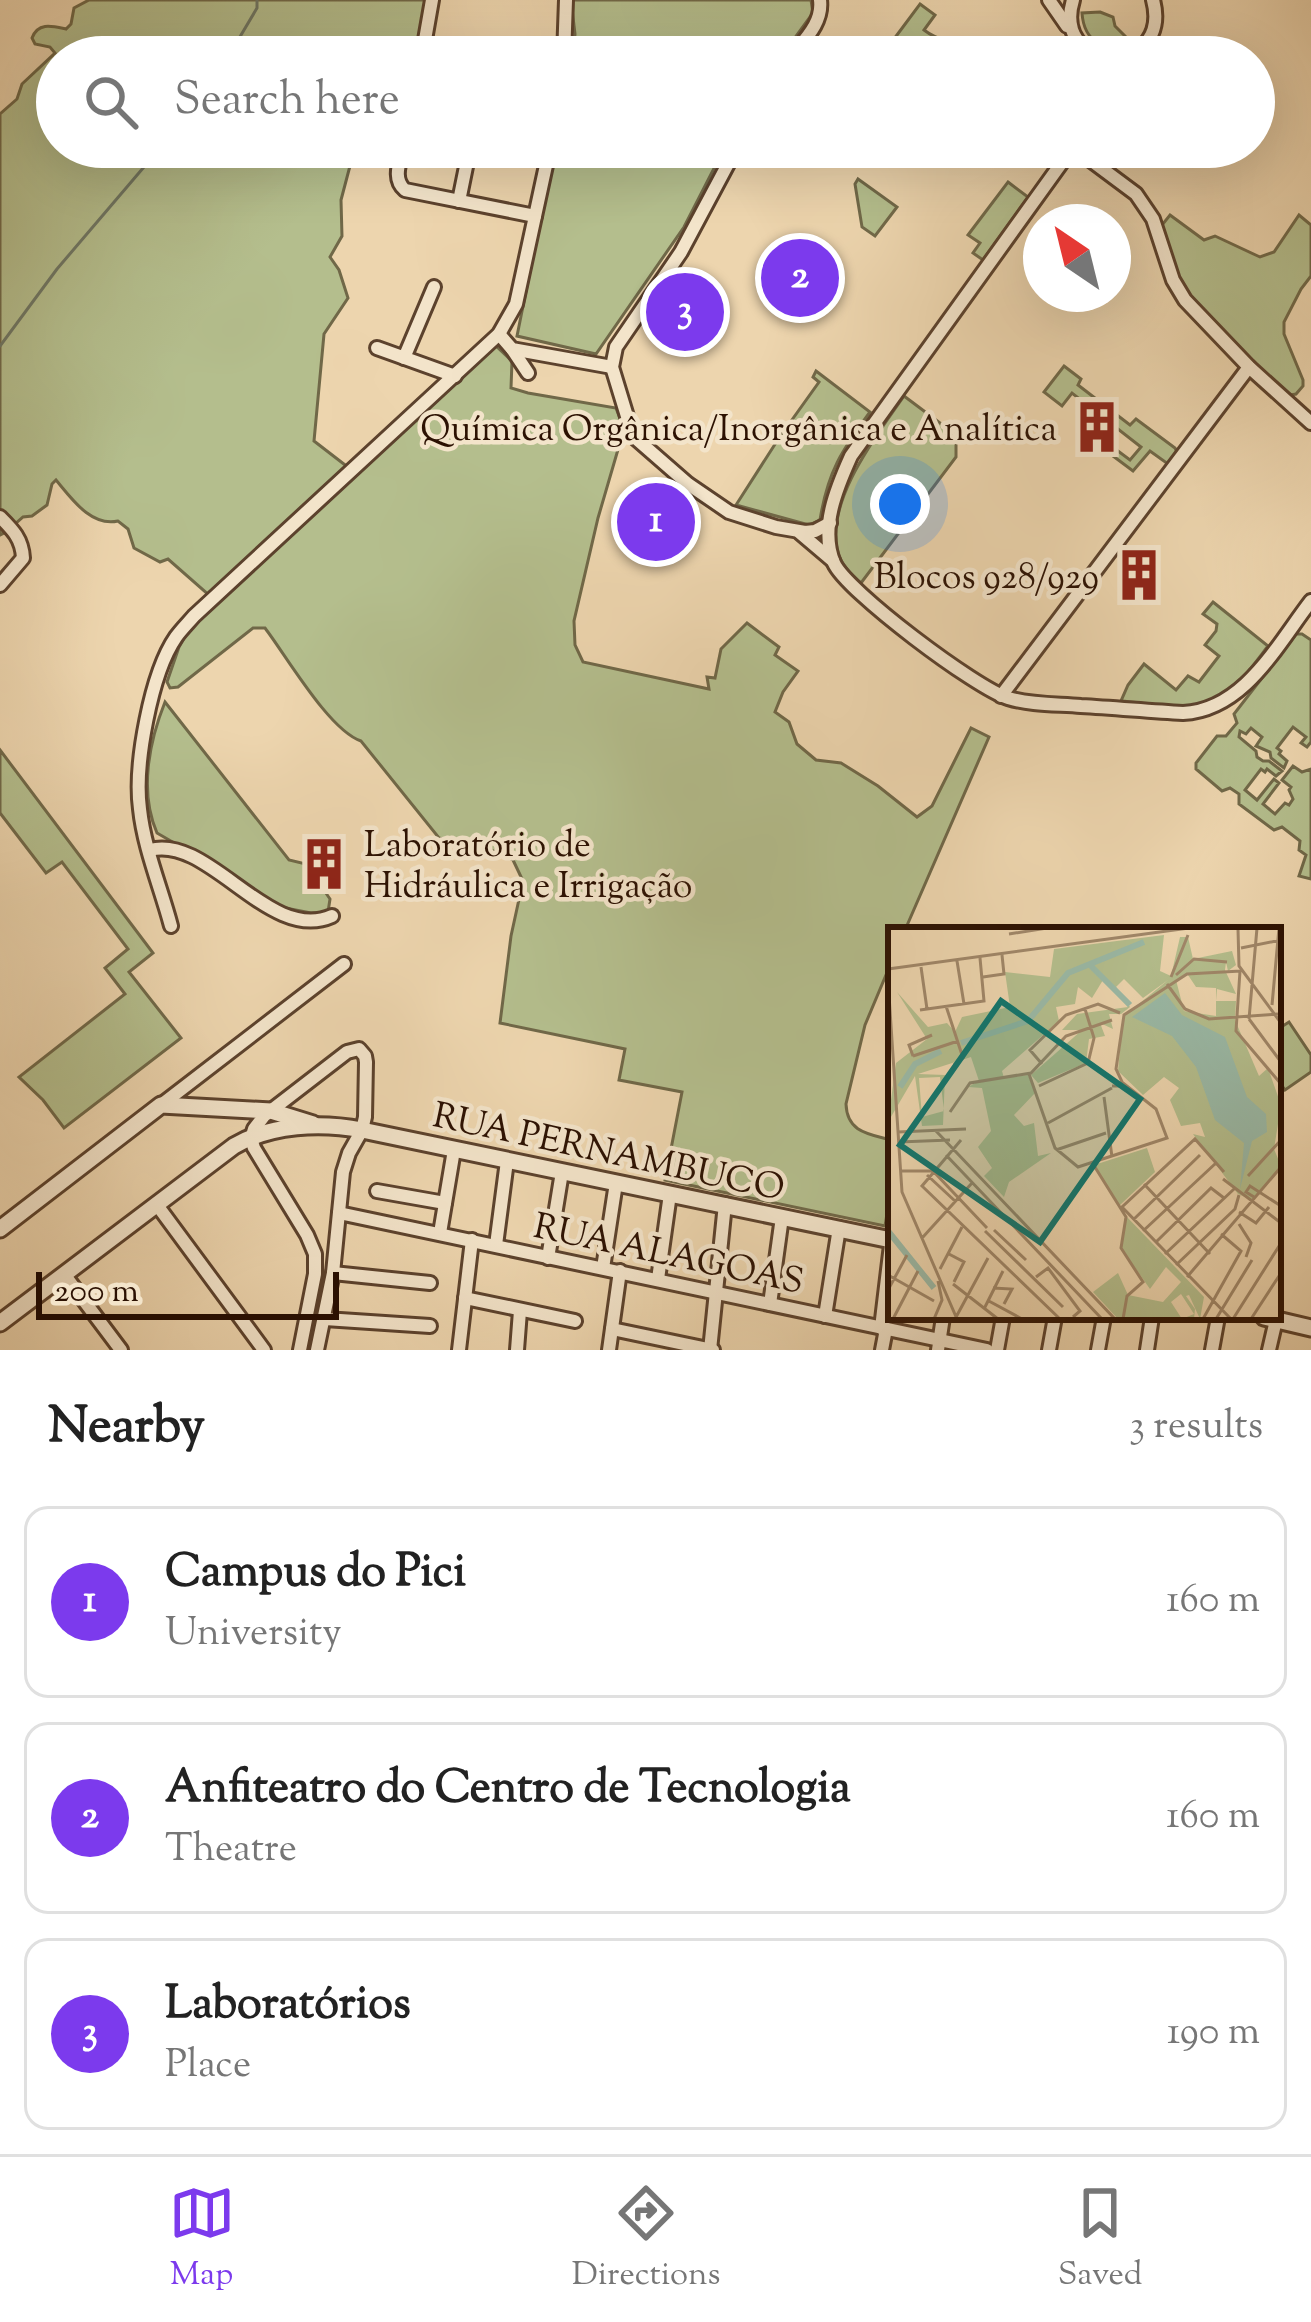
<!DOCTYPE html>
<meta charset="utf-8">
<style>
body{margin:0;font-family:"Sorts Mill Goudy",serif;background:#f2f2f2;color:#222}
.compass{position:absolute;left:1023px;top:204px;width:108px;height:108px;border-radius:50%;background:#fff;box-shadow:0 12px 48px #0002;rotate:325deg}
.scale{position:absolute;left:36px;bottom:30px;width:303px;box-sizing:border-box;padding-left:12px;border:6px solid #2c1102;border-top:0;font-size:33px;line-height:42px;white-space:nowrap;color:#2c1102;-webkit-text-stroke:9px #f3e4ca;paint-order:stroke}
.you{position:absolute;left:900px;top:504px;width:42px;height:42px;margin:-30px;border:9px solid #fff;border-radius:50%;background:#1a73e8;box-shadow:0 0 0 18px #1a73e833}
.badge{display:grid;place-items:center;width:78px;height:78px;border-radius:50%;background:#7c3aed;color:#fff;font-size:39px;font-weight:700}
.pin{position:absolute;translate:-50% -50%;border:6px solid #fff;box-shadow:0 3px 12px #0006}
.list{margin:0;padding:0;list-style:none}
h2{display:flex;justify-content:space-between;align-items:center;height:156px;margin:0;padding:0 48px;font-size:51px}
h2 small{font-size:39px;font-weight:400;color:#767676}
.list li{display:grid;grid-template-columns:78px 1fr auto;gap:36px;align-items:center;box-sizing:border-box;height:192px;margin:0 24px 24px;padding:0 24px;border:3px solid #e0e0e0;border-radius:24px}
.list b{display:block;font-size:45px;white-space:nowrap}
.list p{margin:0;font-size:39px;white-space:nowrap;color:#767676}
.list em{font-size:39px;font-style:normal;color:#767676}
.icon{flex:none;width:66px;height:66px;fill:none;stroke:currentColor;stroke-width:2;stroke-linecap:round;stroke-linejoin:round}
.map{position:relative;flex:none;width:1311px;height:1350px;overflow:hidden}
.search{position:absolute;background:#fff;box-shadow:0 12px 48px #0002;left:36px;right:36px;top:36px;height:132px;display:flex;align-items:center;gap:30px;box-sizing:border-box;padding:0 42px;border-radius:66px;color:#767676;font-size:45px}
.sheet{height:804px;background:#fff}
nav{display:flex;justify-content:space-around;align-items:center;box-sizing:border-box;height:168px;border-top:3px solid #e0e0e0;background:#fff;font-size:33px;color:#767676}
nav a{display:grid;justify-items:center;gap:6px}
nav .on{color:#7c3aed}
.map>svg:first-child{display:block}
.green{fill:#b4be8d;stroke:#706848;stroke-width:3}
.lines{fill:none;stroke-linecap:round;stroke-linejoin:round}
.stream{stroke:#6e7664;stroke-width:3}
.minor-casing{stroke:#5c422d;stroke-width:18}
.tertiary-casing{stroke:#5c422d;stroke-width:21}
.minor{stroke:#f3e4ca;stroke-width:12}
.tertiary{stroke:#f3e4ca;stroke-width:15}
.labels{text-anchor:middle;stroke-width:9;stroke-linejoin:round;paint-order:stroke}
.poi-label{font-size:36px;fill:#2c1102;stroke:#f3e4ca;text-anchor:end}
.street-label{font-size:36px;fill:#2c1102;stroke:#f3e4ca}
.inset-river{fill:none;stroke:#9ab9a6;stroke-width:6}
.inset-road{fill:none;stroke:#a08769;stroke-width:3}
.view{fill:#0f766e;fill-opacity:0.15;stroke:#0f766e;stroke-width:6}
.inset-edge{fill:none;stroke:#2c1102;stroke-width:6}
</style>
<div class="map">
<svg width="1311" height="1350" viewBox="0 0 1311 1350">
<rect width="100%" height="100%" fill="#edd5ae"/>
<filter id="stains"><feTurbulence type="fractalNoise" baseFrequency=".00167" numOctaves="4"/><feColorMatrix values="0 0 0 0 .2 0 0 0 0 .09 0 0 0 0 .02 0 0 0 .5 -.17"/></filter>
<radialGradient id="worn" r=".72"><stop offset=".6" stop-color="#630" stop-opacity="0"/><stop offset="1" stop-color="#630" stop-opacity=".3"/></radialGradient>
<!-- green -->
<g class="green">
<path d="M89 0H428L417 57H57V147H355L341 200 342 236 330 257 339 270 348 298 324 334 314 441 349 468 274 548 496 346 512 361 511 388 528 393 616 408 624 429 598 518 574 621 575 645 583 662 709 689 707 677 715 678 721 649 747 623 779 647 775 655 798 671 783 692 775 712 789 722 797 744 816 760 841 763 878 786 917 817 932 806 971 728 989 737 905 930H891V963L865 1025 846 1104C847 1132 868 1134 891 1140V1189L885 1226 665 1180 682 1092 619 1080 625 1049 500 1023 511 936 523 881 513 860 491 850 439 838 361 741C329 730 287 657 265 628H253L178 687 170 688 167 682 179 647 209 595 168 559 160 562 134 548 128 529 118 521C91 527 72 499 56 480L52 484 47 505 32 516 23 517 6 532 0 535V114L17 99 22 84 55 53 50 47 35 44 32 38C38 22 52 26 66 29L71 24 74 8Z"/>
<path d="M571 0H811L813 13 781 57H573L575 34Z"/>
<path d="M920 4 935 15 924 30C938 41 952 42 968 50L962 57H902L888 47Z"/>
<path d="M1100 12 1113 17 1115 26 1131 42C1106 54 1084 42 1082 13Z"/>
<path d="M555 147H725L684 227 596 354 517 336Z"/>
<path d="M858 179 897 207 875 236 862 227 855 184Z"/>
<path d="M1008 182 1028 197 983 260 973 253 980 243 968 235Z"/>
<path d="M1170 215 1204 240 1215 236 1260 257 1274 252 1299 215 1311 225V276L1301 289 1284 322V334L1303 380V386L1296 394 1285 396C1253 364 1200 321 1180 281 1171 263 1167 244 1162 225Z"/>
<path d="M1064 366 1081 379 1078 385 1130 425 1136 419 1175 448 1177 452 1168 464 1150 451 1133 471 1105 450 1110 445 1130 460 1141 447 1072 393 1062 406 1044 392Z"/>
<path d="M816 371 870 412C841 452 828 471 820 520L809 525 736 505 779 438 819 382 813 377Z"/>
<path d="M904 396 956 435V457L861 583C852 575 842 566 838 553 824 502 877 435 904 396Z"/>
<path d="M1213 602 1268 646C1251 668 1228 703 1197 706 1173 709 1145 703 1121 701L1128 685 1144 664 1176 690 1188 676 1199 682 1219 656 1205 645 1216 631 1217 624 1203 614Z"/>
<path d="M1296 634H1302L1311 640V742L1307 747 1301 743 1306 737 1293 727 1277 748 1281 751 1279 754 1287 761 1284 768 1271 758 1270 752 1256 746 1262 737 1251 728 1246 734 1240 731 1239 737 1256 751 1257 757 1263 761H1269L1282 771 1276 776 1267 769 1265 772 1261 769 1245 790 1257 800 1274 779 1279 783 1263 804 1275 814 1285 803 1289 805 1293 799 1289 790 1291 787 1282 780 1293 766 1302 772 1311 769V879L1299 876 1306 855 1299 850 1300 841 1282 827 1274 830 1239 804V794L1230 788 1222 791 1196 769V763L1217 736H1226L1237 723 1234 714Z"/>
<path d="M165 702 289 860 306 864 330 899 328 912 311 913 275 906 252 888 157 833C139 792 149 742 165 702Z"/>
<path d="M0 750 153 953 129 972 181 1038 64 1128 43 1100 19 1077 125 994 105 968 128 949 62 862 46 873 0 813Z"/>
<path d="M1289 1022 1311 1055V1072L1285 1090 1278 1080V1029Z"/>
</g>
<g class="lines">
<!-- stream -->
<g class="stream">
<path d="M228 57 257 8V0"/>
<path d="M0 346 57 269 161 147"/>
</g>
<!-- minor casing -->
<g class="minor-casing">
<g id="minor">
<path d="M1049 0 1067 26"/>
<path d="M1073 0C1065 26 1074 45 1098 57"/>
<path d="M422 57 432 0"/>
<path d="M564 57 566 0"/>
<path d="M791 57C804 40 823 23 820 0"/>
<path d="M1127 57C1151 46 1160 26 1153 0"/>
<path d="M403 147C400 162 392 179 405 190L535 216"/>
<path d="M737 147 681 252 616 347 612 367 633 436 688 484 729 512 776 527 805 532 815 531 830 523"/>
<path d="M1073 147 851 456C837 487 819 529 834 563 846 591 977 689 1008 698 1031 705 1057 704 1081 706 1115 708 1149 711 1183 713 1244 710 1277 645 1311 601"/>
<path d="M1073 147 1136 194 1153 219 1173 280 1185 300 1249 367 1311 423"/>
<path d="M459 201 470 147"/>
<path d="M499 334 512 349 612 367"/>
<path d="M377 348 455 376"/>
<path d="M512 349 528 373"/>
<path d="M404 358 434 287"/>
<path d="M0 517C13 530 22 539 23 558L0 585"/>
<path d="M800 533 833 561"/>
<path d="M1001 696 1249 367"/>
<path d="M150 850C209 834 269 944 332 916"/>
<path d="M171 926C161 888 144 848 140 809 134 765 151 673 176 637 181 630 188 623 194 616L499 334 516 304 550 147"/>
<path d="M161 1105 344 964"/>
<path d="M377 1191 445 1203"/>
<path d="M157 1205 264 1350"/>
<path d="M339 1213 987 1350"/>
<path d="M440 1233 454 1150"/>
<path d="M496 1245 507 1161"/>
<path d="M548 1258 562 1172"/>
<path d="M603 1268 616 1183"/>
<path d="M333 1273 430 1283"/>
<path d="M64 1274 121 1350"/>
<path d="M658 1279 670 1194"/>
<path d="M465 1298 575 1321"/>
<path d="M770 1304 782 1217"/>
<path d="M825 1316 839 1228"/>
<path d="M325 1319 430 1326"/>
<path d="M881 1328 891 1245"/>
<path d="M612 1329 713 1350"/>
<path d="M300 1350 315 1274V1254L307 1235 254 1148 251 1139 254 1129 264 1116 347 1052 359 1049 365 1056 366 1062 365 1117 362 1130 349 1153 343 1172 333 1273 317 1350"/>
<path d="M459 1350 472 1240"/>
<path d="M517 1350 520 1311"/>
<path d="M609 1350 620 1271"/>
<path d="M710 1350 725 1204"/>
<path d="M882 1350 886 1329"/>
<path d="M938 1350 943 1317"/>
<path d="M997 1350 1003 1317"/>
<path d="M1049 1350 1055 1317"/>
<path d="M1098 1350 1104 1317"/>
<path d="M1147 1350 1152 1317"/>
<path d="M1212 1350 1218 1317"/>
<path d="M1269 1350 1276 1320"/>
</g>
</g>
<!-- tertiary casing -->
<g class="tertiary-casing">
<g id="tertiary">
<path d="M0 1229 161 1105 271 1111 313 1124"/>
<path d="M1264 1317 1311 1328"/>
<path d="M0 1323 234 1146C271 1124 321 1122 362 1130L891 1240"/>
</g>
</g>
<!-- minor -->
<use href="#minor" class="minor"/>
<!-- tertiary -->
<use href="#tertiary" class="tertiary"/>
</g>
<!-- icons -->
<defs>
<g id="building-bare" transform="scale(4.14)"><path d="M-4-6H4V6H1V3H-1V6H-4ZM-2.5-4.3h1.7v1.8h-1.7ZM.8-4.3h1.7v1.8H.8ZM-2.5-1h1.7V.8h-1.7ZM.8-1h1.7V.8H.8Z" fill="#8f2418" stroke="#f3e4ca" stroke-width="2.5" paint-order="stroke"/></g>
</defs>
<g fill-rule="evenodd">
<use href="#building-bare" x="1097" y="427"/>
<use href="#building-bare" x="1139" y="575"/>
<use href="#building-bare" x="324" y="864"/>
</g>
<g class="labels">
<!-- poi labels -->
<g class="poi-label">
<text x="1057" y="440">Química Orgânica/Inorgânica e Analítica</text>
<text x="1099" y="588">Blocos 928/929</text>
<text x="364" y="856" text-anchor="start">Laboratório de<tspan x="364" dy="41">Hidráulica e Irrigação</tspan></text>
</g>
<!-- street labels -->
<g class="street-label">
<text transform="translate(609 1150) rotate(12)" y="13">RUA PERNAMBUCO</text>
<text transform="translate(669 1252) rotate(12)" y="13">RUA ALAGOAS</text>
</g>
</g>
<!-- overview -->
<g transform="translate(888 927)">
<rect width="393" height="393" fill="#edd5ae"/>
<path d="M276 8 272 44 283 49 292 10H300L305 32 344 24 348 38 340 44 338 35 337 43 348 67 329 62 328 74H348L347 93 371 149 380 141 393 178 386 222 393 239 364 273 350 267 305 207 317 210 312 196 293 199 282 173 291 161 276 150 255 168 230 144 235 90 280 53 255 71 236 52 228 60 242 80 233 87H221L225 102 212 96 217 109 201 112 198 136 150 156 143 148 194 103H174L189 87 240 80 215 53 204 71 190 60 187 77 168 80 171 94 114 144 116 151 140 148 147 166 126 188 136 199 146 196 150 229 163 226 121 255 116 270 96 249 104 241 90 220 103 204 94 161 80 160 91 154 83 130 30 147 57 148 55 198 34 199 27 149 0 195 8 136 39 112 9 65 40 100 59 96 67 105 74 90 122 80 117 45 162 50 166 22ZM300 48 308 60 328 61V89L296 84 288 53ZM52 150 56 184 34 190 31 151ZM259 221 267 245 231 279 206 238ZM237 288 316 370 312 392 301 368 298 369 307 382 306 392H294L306 387 293 367 283 375 294 392H230L205 365 230 346 240 368 275 375 293 355 278 340 262 362 233 321Z" fill="#b4be8d" fill-rule="evenodd"/>
<path d="M277 66 294 88 337 110 359 170 378 187 379 205 364 214 352 262 356 216 327 193 308 140 284 109 244 90Z" fill="#9ab9a6"/>
<path class="inset-river" d="M203 39 242 78M73 116 140 94 180 46 256 15M12 160 27 137 53 124M0 304 46 361"/>
<path class="inset-road" d="M350 2 351 39 393 96M121 7 159 1M353 21 393 13M69 34 76 77M33 40 39 82M0 42 301 1M352 44 348 104 393 157M288 48 306 32 339 35M95 50 116 47 114 28M283 50 300 8M0 53 14 265 69 392M279 57 297 82 321 92 390 87M384 78 391 1M58 79 75 131 66 138M32 83 96 74 92 31M361 92 369 1M361 92 393 135M25 129 70 114M25 129 21 118 44 108M154 137 142 123 178 88 210 77 232 86M141 147 167 221 190 240 279 211 268 182 235 156M151 159 200 136 206 111 197 82M224 159H236L228 142 236 88 299 47 353 44M216 170 224 230M62 185 82 156 143 146 178 109 224 93M160 196 224 161M48 204 227 392M10 205 78 202M73 213 34 259 172 392M11 215 62 213M168 223 218 206M58 228 214 392M205 237 238 290 233 321 255 355 239 369 235 392M12 244H45L99 301M336 245 307 212 234 280 343 392M39 248 67 274M360 249 393 213M335 252 393 296M256 257 322 327M366 270 358 265 362 259 393 279M351 285 368 296 381 280M245 293 312 228M351 297 363 316 358 330M106 303 138 333M97 304 175 380M255 304 328 236M35 310 84 256M267 316 323 261 336 271M59 326 76 335 66 355M277 327 346 262M288 338 347 282 351 268M52 342 74 300M0 348 46 374M148 350 160 341 192 384 185 390M299 350 393 240M65 357 110 392M105 361 124 362 116 377M0 363 19 328M99 373 134 392M96 382 115 344M5 392 30 344M46 392 54 373 50 354M67 392 100 331M315 392 353 324 333 307M328 392 364 333M345 392 393 316M363 392 393 346"/>
<path class="view" d="M113 74 252 172 152 315 12 218Z"/>
<rect width="393" height="393" class="inset-edge"/>
</g>
<rect width="100%" height="100%" filter="url(#stains)"/>
<rect width="100%" height="100%" fill="url(#worn)"/>
</svg>
<svg class="compass" viewBox="-18 -18 36 36"><path d="M0-13l5 13h-10z" fill="#e53935"/><path d="M0 13l5-13h-10z" fill="#767676"/></svg>
<div class="scale">200 m</div>
<div class="you"></div>
<div class="pin badge" style="left:656px;top:522px">1</div>
<div class="pin badge" style="left:800px;top:278px">2</div>
<div class="pin badge" style="left:685px;top:312px">3</div>
<div class="search"><svg class="icon" aria-label="search" viewBox="0 0 24 24"><circle cx="10" cy="10" r="6"/><path d="M15 15l6 6"/></svg>Search here</div>
</div>
<section class="sheet">
<h2>Nearby<small>3 results</small></h2>
<ul class="list">
<li><span class="badge">1</span><div><b>Campus do Pici</b><p>University</p></div><em>160 m</em></li>
<li><span class="badge">2</span><div><b>Anfiteatro do Centro de Tecnologia</b><p>Theatre</p></div><em>160 m</em></li>
<li><span class="badge">3</span><div><b>Laboratórios</b><p>Place</p></div><em>190 m</em></li>
</ul>
</section>
<nav>
<a class="on"><svg class="icon" aria-label="map" viewBox="0 0 24 24"><path d="M3 6l6-2 6 2 6-2v14l-6 2-6-2-6 2zM9 4v14M15 6v14"/></svg>Map</a>
<a><svg class="icon" aria-label="directions" viewBox="0 0 24 24"><path d="M12 3l9 9-9 9-9-9zM9 14v-3h6M13 9l2 2-2 2"/></svg>Directions</a>
<a><svg class="icon" aria-label="saved" viewBox="0 0 24 24"><path d="M7 4h10v16l-5-4-5 4z"/></svg>Saved</a>
</nav>
